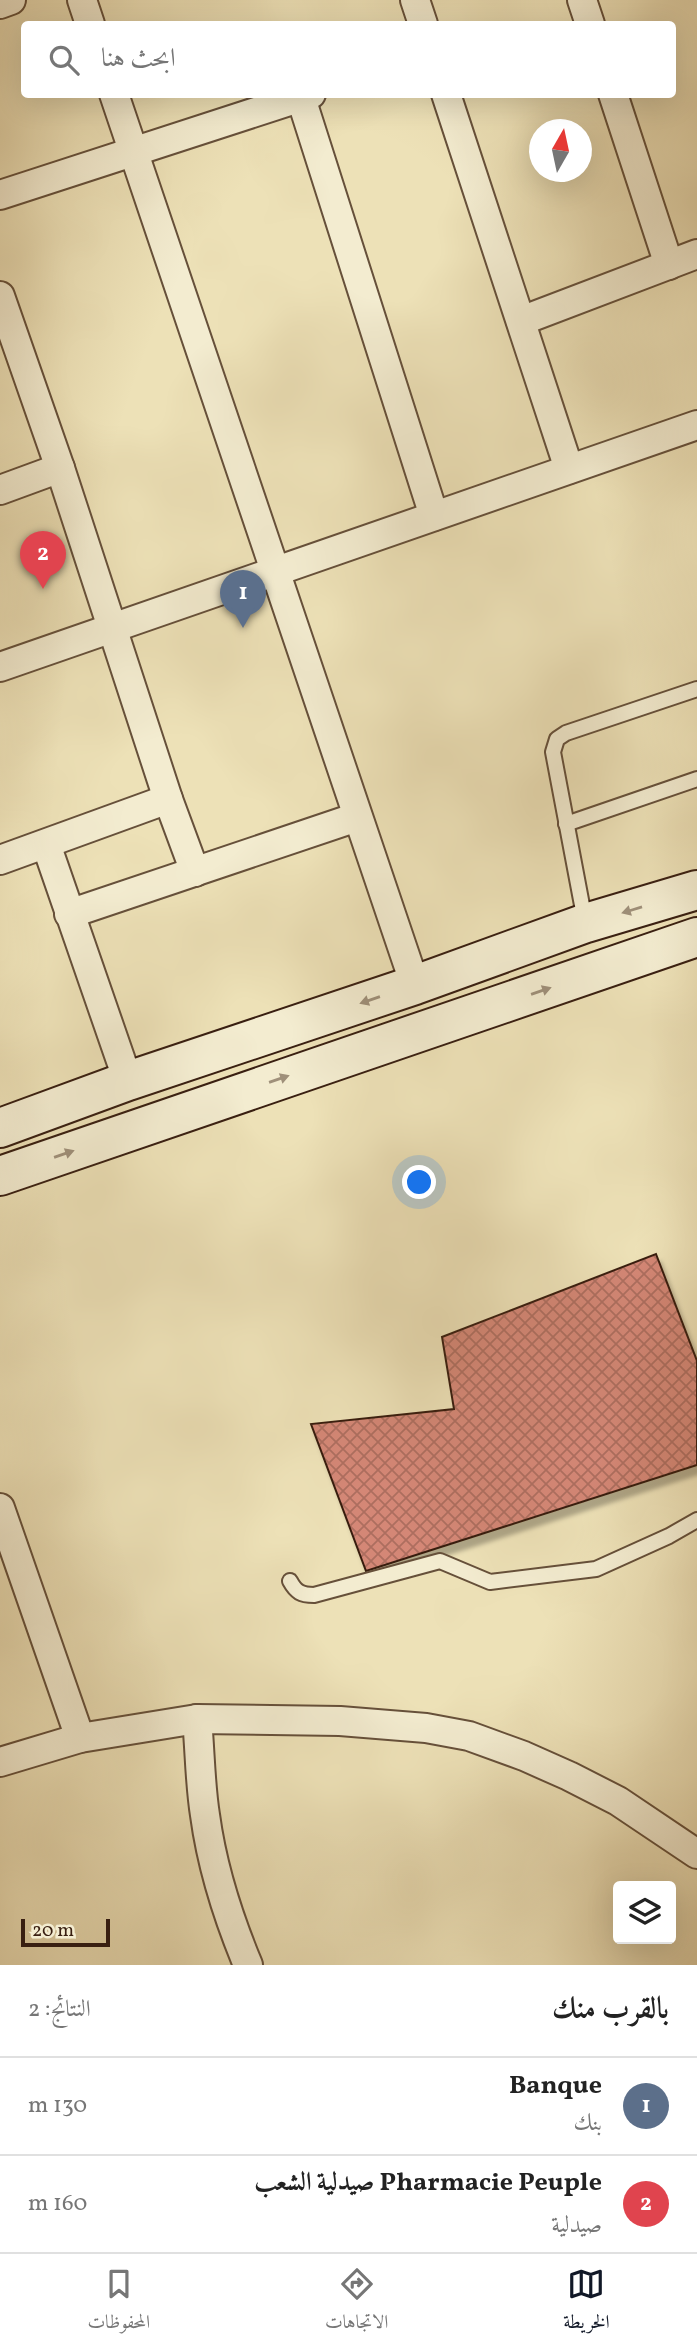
<!DOCTYPE html>
<html lang="ar">
<meta charset="utf-8">
<style>
body{margin:0;font-family:Vollkorn,Amiri,serif;background:#f6f6f6;color:#222;direction:rtl}
.controls{position:absolute;right:21px;bottom:21px;display:grid;overflow:hidden;border-radius:7px;box-shadow:0 7px 28px #0002}
.controls button{width:63px;height:63px;display:grid;place-items:center;padding:0;border:0;border-bottom:2px solid #e0e0e0;background:#fff;color:#222;font:35px sans-serif}
.compass{position:absolute;left:529px;top:119px;width:63px;height:63px;border-radius:50%;background:#fff;box-shadow:0 7px 28px #0002;rotate:9deg}
.scale{position:absolute;left:21px;bottom:18px;width:89px;box-sizing:border-box;padding-left:7px;border:4px solid #391f11;border-top:0;font-size:19px;line-height:24px;white-space:nowrap;color:#391f11;-webkit-text-stroke:5px #f3ecd0;paint-order:stroke}
.you{position:absolute;left:420px;top:1183px;width:24px;height:24px;margin:-18px;border:5px solid #fff;border-radius:50%;background:#1a73e8;box-shadow:0 0 0 10px #1a73e833}
.badge{display:grid;place-items:center;width:46px;height:46px;border-radius:50%;background:#111827;color:#fff;font-size:23px;font-weight:700}
.pin{position:absolute;translate:-50% -58px;filter:drop-shadow(0 2px 4px #0008)}
.pin::after{content:'';position:absolute;top:37px;width:24px;height:21px;background:inherit;clip-path:polygon(0 0,100% 0,50% 100%)}
.list{margin:0;padding:0;list-style:none}
h2{display:flex;justify-content:space-between;align-items:center;height:91px;margin:0;padding:0 28px;font-size:30px}
h2 small{font-size:23px;font-weight:400;color:#767676}
.list li{display:grid;grid-template-columns:46px 1fr auto;gap:21px;align-items:center;box-sizing:border-box;height:98px;padding:0 28px;border-top:2px solid #e0e0e0}
.list b{display:block;font-size:26px;white-space:nowrap}
.list p{margin:0;font-size:23px;white-space:nowrap;color:#767676}
.list em{font-size:23px;font-style:normal;color:#767676}
.icon{flex:none;width:38px;height:38px;fill:none;stroke:currentColor;stroke-width:2;stroke-linecap:round;stroke-linejoin:round}
.map{position:relative;flex:none;width:697px;height:1965px;overflow:hidden;direction:ltr}
.search{position:absolute;background:#fff;box-shadow:0 7px 28px #0002;left:21px;right:21px;top:21px;height:77px;display:flex;align-items:center;gap:18px;box-sizing:border-box;padding:0 24px;border-radius:7px;color:#767676;font-size:26px}
.sheet{height:287px;background:#fff}
nav{display:flex;justify-content:space-around;align-items:center;box-sizing:border-box;height:98px;border-top:2px solid #e0e0e0;background:#fff;font-size:19px;color:#767676}
nav a{display:grid;justify-items:center;gap:4px}
nav .on{color:#111827}
.map>svg:first-child{display:block}
.building{fill:url(#building-cross-hatch);stroke:#391f11;stroke-width:2;filter:url(#shadow)}
.lines{fill:none;stroke-linecap:round;stroke-linejoin:round}
.service-casing{stroke:#66503a;stroke-width:18}
.minor-casing{stroke:#66503a;stroke-width:32}
.secondary-casing{stroke:#391f11;stroke-width:42}
.service{stroke:#f3ecd0;stroke-width:14}
.minor{stroke:#f3ecd0;stroke-width:28}
.secondary{stroke:#f3ecd0;stroke-width:38}
.oneway{fill:#9f907a}
</style>
<div class="map">
<svg width="697" height="1965" viewBox="0 0 697 1965">
<defs>
<pattern id="building-cross-hatch" width="8" height="8" patternUnits="userSpaceOnUse" patternTransform="scale(1.75)"><rect width="8" height="8" fill="#d48776"/><path d="M0 0l8 8M0 8l8-8" fill="none" stroke="#ad6e5f"/></pattern>
<filter id="shadow"><feDropShadow dx="4.5" dy="8" stdDeviation="2" flood-color="#0004"/></filter>
</defs>
<rect width="100%" height="100%" fill="#ede1b7"/>
<filter id="stains"><feTurbulence type="fractalNoise" baseFrequency=".00286" numOctaves="4"/><feColorMatrix values="0 0 0 0 .2 0 0 0 0 .09 0 0 0 0 .02 0 0 0 .5 -.17"/></filter>
<radialGradient id="worn" r=".72"><stop offset=".6" stop-color="#630" stop-opacity="0"/><stop offset="1" stop-color="#630" stop-opacity=".3"/></radialGradient>
<!-- building -->
<path class="building" d="M656 1254 697 1361V1465L366 1571 311 1424 454 1409 442 1337Z"/>
<g class="lines">
<!-- service casing -->
<g class="service-casing">
<g id="service">
<path d="M566 824 697 779"/>
<path d="M585 921 553 752 557 739 566 733 697 689"/>
<path d="M290 1581C296 1592 301 1595 314 1595L440 1561 490 1582 596 1569 669 1536 697 1520"/>
</g>
</g>
<!-- minor casing -->
<g class="minor-casing">
<g id="minor">
<path d="M82 0 90 24"/>
<path d="M415 0 423 24"/>
<path d="M582 0 590 24"/>
<path d="M0 4 11 0"/>
<path d="M114 94 415 985"/>
<path d="M446 94 569 469"/>
<path d="M613 94 669 265"/>
<path d="M301 98 434 516"/>
<path d="M0 195 311 94"/>
<path d="M0 296 60 468 168 799 195 872"/>
<path d="M521 321 697 254"/>
<path d="M0 490 60 468"/>
<path d="M0 667 697 425"/>
<path d="M46 844 128 1081"/>
<path d="M0 860 168 799"/>
<path d="M69 914 357 817"/>
<path d="M0 1508 80 1738"/>
<path d="M197 1719C200 1751 200 1784 205 1815 212 1867 228 1917 248 1965"/>
<path d="M0 1762 80 1738 197 1719 340 1721 426 1728 469 1736 524 1756 569 1776 618 1801 697 1854"/>
</g>
</g>
<!-- secondary casing -->
<g class="secondary-casing">
<g id="secondary">
<path d="M0 1128 128 1081 415 985 586 923 697 890"/>
<path d="M0 1176 697 937"/>
</g>
</g>
<!-- service -->
<use href="#service" class="service"/>
<!-- minor -->
<use href="#minor" class="minor"/>
<!-- secondary -->
<use href="#secondary" class="secondary"/>
</g>
<!-- one-way arrows -->
<defs><path id="oneway-solid" d="M-6-.8H1V-3.2L6.5 0L1 3.2V.8H-6Z" transform="scale(1.75)"/></defs>
<g class="oneway">
<use href="#oneway-solid" transform="translate(632 910) rotate(163)"/>
<use href="#oneway-solid" transform="translate(541 991) rotate(-19)"/>
<use href="#oneway-solid" transform="translate(370 1000) rotate(161)"/>
<use href="#oneway-solid" transform="translate(279 1079) rotate(-19)"/>
<use href="#oneway-solid" transform="translate(64 1154) rotate(-19)"/>
</g>
<rect width="100%" height="100%" filter="url(#stains)"/>
<rect width="100%" height="100%" fill="url(#worn)"/>
</svg>
<div class="controls">
<button><svg class="icon" aria-label="layers" viewBox="0 0 24 24"><path d="M12 4l9 5-9 5-9-5zM3 14l9 5 9-5"/></svg></button>
</div>
<svg class="compass" viewBox="-18 -18 36 36"><path d="M0-13l5 13h-10z" fill="#e53935"/><path d="M0 13l5-13h-10z" fill="#767676"/></svg>
<div class="scale">20 m</div>
<div class="you"></div>
<div class="pin badge" style="left:243px;top:628px;background:#5c6f8a">1</div>
<div class="pin badge" style="left:43px;top:589px;background:#e0444e">2</div>
<div class="search"><svg class="icon" aria-label="search" viewBox="0 0 24 24"><circle cx="10" cy="10" r="6"/><path d="M15 15l6 6"/></svg>ابحث هنا</div>
</div>
<section class="sheet">
<h2>بالقرب منك<small>النتائج: 2</small></h2>
<ul class="list">
<li><span class="badge" style="background:#5c6f8a">1</span><div><b>Banque</b><p>بنك</p></div><em>130 m</em></li>
<li><span class="badge" style="background:#e0444e">2</span><div><b>Pharmacie Peuple صيدلية الشعب</b><p>صيدلية</p></div><em>160 m</em></li>
</ul>
</section>
<nav>
<a class="on"><svg class="icon" aria-label="map" viewBox="0 0 24 24"><path d="M3 6l6-2 6 2 6-2v14l-6 2-6-2-6 2zM9 4v14M15 6v14"/></svg>الخريطة</a>
<a><svg class="icon" aria-label="directions" viewBox="0 0 24 24"><path d="M12 3l9 9-9 9-9-9zM9 14v-3h6M13 9l2 2-2 2"/></svg>الاتجاهات</a>
<a><svg class="icon" aria-label="saved" viewBox="0 0 24 24"><path d="M7 4h10v16l-5-4-5 4z"/></svg>المحفوظات</a>
</nav>
